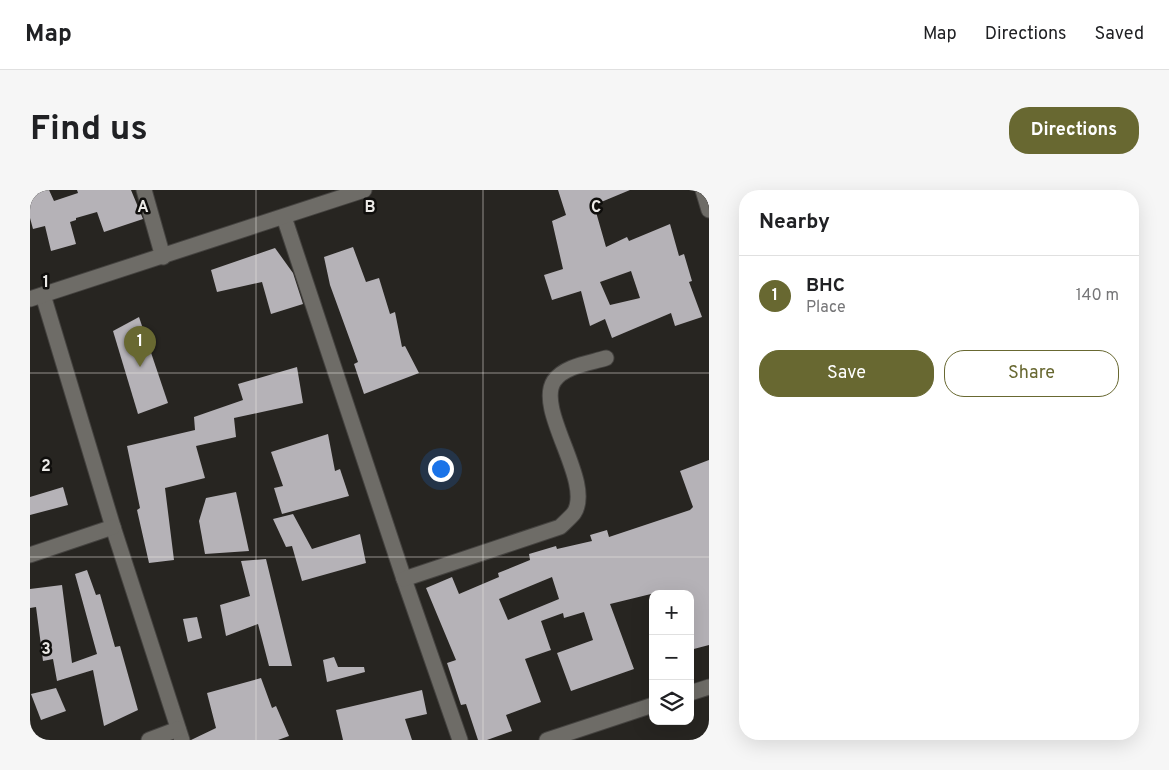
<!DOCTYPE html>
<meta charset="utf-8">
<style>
body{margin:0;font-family:Overpass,sans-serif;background:#f6f6f6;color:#202124}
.controls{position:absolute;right:15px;bottom:15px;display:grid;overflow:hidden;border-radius:10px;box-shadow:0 5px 20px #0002}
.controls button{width:45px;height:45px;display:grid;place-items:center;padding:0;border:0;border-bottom:1px solid #e0e0e0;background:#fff;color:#202124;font:25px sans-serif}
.you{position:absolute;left:410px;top:278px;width:18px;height:18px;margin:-12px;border:4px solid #fff;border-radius:50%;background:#1a73e8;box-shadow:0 0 0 8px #1a73e833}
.badge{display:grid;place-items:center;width:32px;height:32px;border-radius:50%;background:#686831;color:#fff;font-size:16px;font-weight:700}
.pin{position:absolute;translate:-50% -41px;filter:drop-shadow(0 1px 2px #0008)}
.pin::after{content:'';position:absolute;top:26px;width:18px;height:15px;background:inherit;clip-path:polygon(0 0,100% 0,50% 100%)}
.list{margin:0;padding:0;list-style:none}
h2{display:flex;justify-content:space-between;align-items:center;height:65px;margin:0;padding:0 20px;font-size:21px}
h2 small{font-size:16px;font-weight:400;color:#757577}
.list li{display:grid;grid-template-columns:32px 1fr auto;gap:15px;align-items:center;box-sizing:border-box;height:80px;padding:0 20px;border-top:1px solid #e0e0e0}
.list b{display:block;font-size:19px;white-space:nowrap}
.list p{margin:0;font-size:16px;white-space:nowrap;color:#757577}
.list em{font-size:16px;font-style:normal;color:#757577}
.actions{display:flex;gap:10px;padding:15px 20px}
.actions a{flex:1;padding:11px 0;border:1px solid #686831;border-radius:20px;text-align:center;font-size:18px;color:#686831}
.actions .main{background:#686831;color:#fff}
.icon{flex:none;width:28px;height:28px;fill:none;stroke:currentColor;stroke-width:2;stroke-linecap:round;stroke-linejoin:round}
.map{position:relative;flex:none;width:679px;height:550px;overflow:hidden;border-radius:20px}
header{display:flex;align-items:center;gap:30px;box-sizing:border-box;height:70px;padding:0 25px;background:#fff;border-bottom:1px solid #e0e0e0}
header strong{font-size:24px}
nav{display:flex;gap:28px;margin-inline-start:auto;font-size:18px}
.intro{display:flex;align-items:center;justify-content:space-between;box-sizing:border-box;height:120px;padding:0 30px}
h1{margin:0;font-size:35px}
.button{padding:12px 22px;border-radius:20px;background:#686831;color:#fff;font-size:18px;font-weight:700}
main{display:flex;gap:30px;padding:0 30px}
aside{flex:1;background:#fff;border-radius:20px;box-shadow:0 5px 20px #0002}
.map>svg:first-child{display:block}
.building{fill:#b5b2b7;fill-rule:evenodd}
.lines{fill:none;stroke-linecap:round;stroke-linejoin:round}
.street-casing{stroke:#454340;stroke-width:17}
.street{stroke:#6e6c67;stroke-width:15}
.grid{fill:none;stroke:#eceae7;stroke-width:1;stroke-opacity:0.55}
.grid-label{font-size:16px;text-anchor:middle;font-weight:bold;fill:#eceae7;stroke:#0f0e0c;stroke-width:5;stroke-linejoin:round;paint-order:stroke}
</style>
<header>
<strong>Map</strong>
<nav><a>Map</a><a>Directions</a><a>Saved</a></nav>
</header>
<div class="intro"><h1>Find us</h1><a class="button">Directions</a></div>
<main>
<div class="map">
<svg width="679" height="550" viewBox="0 0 679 550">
<rect width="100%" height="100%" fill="#272521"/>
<!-- building -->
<g class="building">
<path d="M0 0H19L24 11 48 3 47 0H101L113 29 74 42 67 22 46 28V30L40 32 46 54 21 61 15 36 3 39 0 28Z"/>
<path d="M528 0H600L564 15 576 57 597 47 599 51 640 34 649 66 654 64 662 91 659 92 672 127 645 136 641 123 582 148 575 129 560 136 551 101 522 110 514 85 533 79 522 31 536 25ZM601 81 610 108 580 115 570 92Z"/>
<path d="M323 57 336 92 349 88 360 124 365 122 372 157 375 156 389 183 334 204 324 174 328 172 300 95 294 67Z"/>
<path d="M245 58 263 83 273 114 241 124 232 92 187 102 181 80Z"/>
<path d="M109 127 138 213 108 224 83 141Z"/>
<path d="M267 177 273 213 204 228 206 247 166 256 175 288 135 298 144 370 119 373 107 320 110 318 97 256 165 240 164 227 213 210 208 194Z"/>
<path d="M298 244 305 281 310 279 319 306 252 324 244 298 253 296 241 262Z"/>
<path d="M679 270V455L660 460V404H621L580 414 604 479 541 501 527 463 563 450 554 422 534 428 533 423 511 431 521 460 495 469 511 512 476 525 482 541 457 550H448L436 514 431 515 417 473 426 470 396 398 422 387 429 404 469 387 468 383 500 370 499 364 526 356 527 359 562 351 560 345 577 340 579 347 660 320 663 317 650 281ZM522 387 529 409 478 430 469 409Z"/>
<path d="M33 297 38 315 0 325V307Z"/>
<path d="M206 302 219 361 175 364 169 331 176 308Z"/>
<path d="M263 324 282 359 330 344 336 373 272 391 262 356 256 357 243 329Z"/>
<path d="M236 369 262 476H239L228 434 196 446 190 415 220 406 211 371Z"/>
<path d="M57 380 66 405 70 404 85 457 90 456 108 520 74 536 63 480 27 491 23 469 13 471 6 417 0 418V399L32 395 42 473 67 464 45 384Z"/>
<path d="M167 427 172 448 158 452 153 429Z"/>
<path d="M304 467 308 477H334L335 482 297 492 293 470Z"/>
<path d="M231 488 242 518 246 516 259 546 248 550H161L186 538 177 503Z"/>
<path d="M26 498 36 521 11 530 1 504Z"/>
<path d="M392 500 397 524 375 529 382 550H313L306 520Z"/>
</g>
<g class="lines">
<!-- street casing -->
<g class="street-casing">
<g id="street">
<path d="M114 0 133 67"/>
<path d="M673 0 679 20"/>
<path d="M254 27 374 389 430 550"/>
<path d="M13 105 83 337 152 550"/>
<path d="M0 109 334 0"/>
<path d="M0 365 83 337"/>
<path d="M374 389 530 337C534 333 540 328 544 323 564 292 505 220 524 191 534 176 560 173 576 168"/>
<path d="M660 503 679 497"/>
<path d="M119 550 148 539"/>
<path d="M517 550 623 515"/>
</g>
</g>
<!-- street -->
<use href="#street" class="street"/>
</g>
<!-- grid -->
<path class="grid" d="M226 0V550M453 0V550M0 183H679M0 367H679"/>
<g class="grid-label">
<text x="113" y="22">A</text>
<text x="340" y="22">B</text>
<text x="566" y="22">C</text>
<text x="16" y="97">1</text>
<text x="16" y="281">2</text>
<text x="16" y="464">3</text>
</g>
</svg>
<div class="controls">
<button>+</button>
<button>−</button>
<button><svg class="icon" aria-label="layers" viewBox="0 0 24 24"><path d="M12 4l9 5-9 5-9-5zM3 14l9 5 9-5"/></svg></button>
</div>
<div class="you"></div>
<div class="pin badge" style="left:110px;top:177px">1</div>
</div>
<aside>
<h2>Nearby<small></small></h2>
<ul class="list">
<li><span class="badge">1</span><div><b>BHC</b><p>Place</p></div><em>140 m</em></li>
</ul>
<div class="actions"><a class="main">Save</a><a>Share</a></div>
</aside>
</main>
